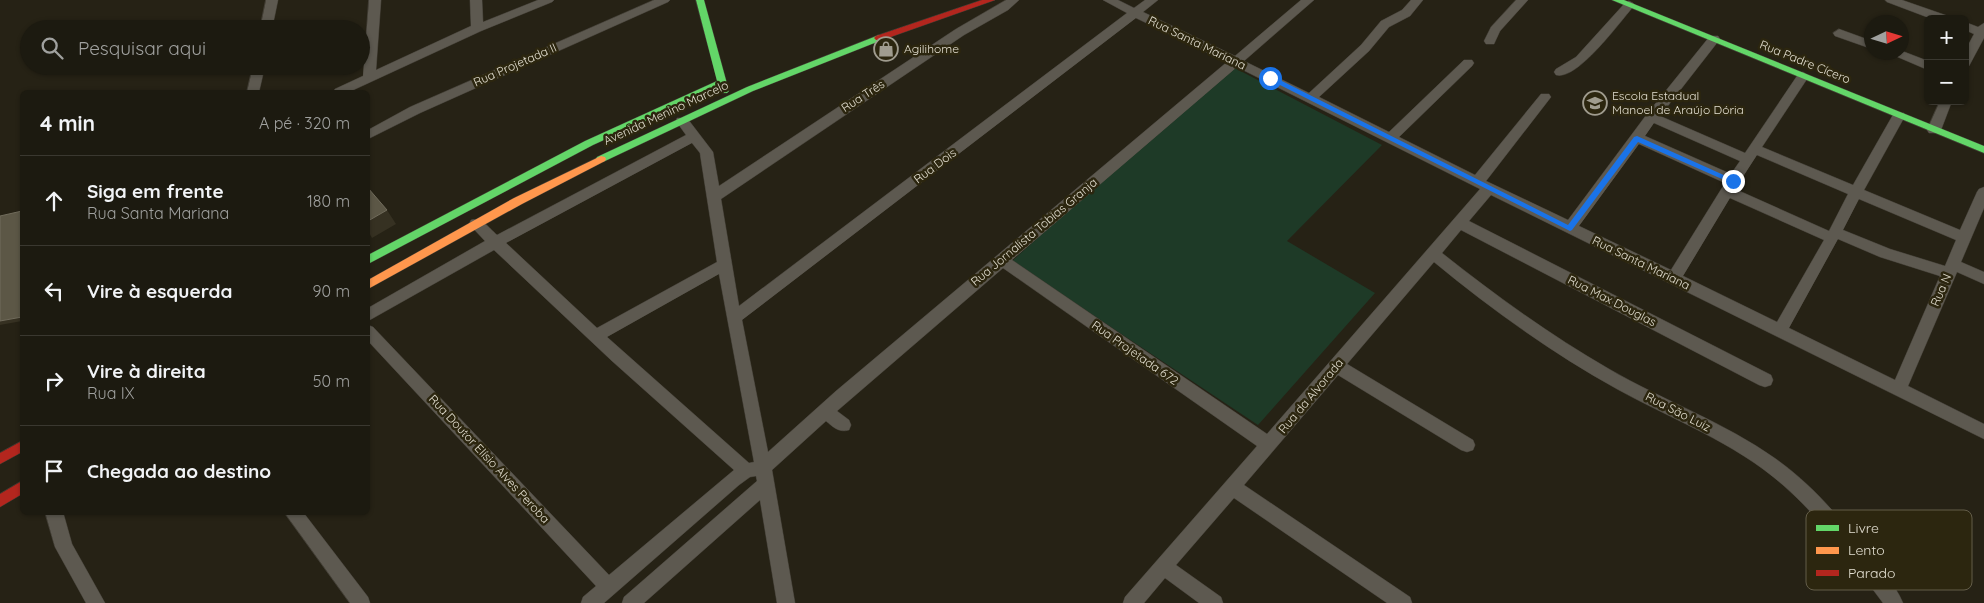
<!DOCTYPE html>
<html lang="pt">
<meta charset="utf-8">
<style>
body{margin:0;font-family:Quicksand,sans-serif;background:#252319;color:#f1f3f6}
.controls{position:absolute;right:15px;top:15px;display:grid;overflow:hidden;border-radius:8px;box-shadow:0 1px 4px #0004}
.controls button{width:45px;height:45px;display:grid;place-items:center;padding:0;border:0;border-bottom:1px solid #3a3830;background:#1c1a10;color:#f1f3f6;font:25px sans-serif}
.compass{position:absolute;left:1864px;top:15px;width:45px;height:45px;border-radius:50%;background:#1c1a10;box-shadow:0 1px 4px #0004;rotate:86deg}
.stop{position:absolute;width:15px;height:15px;margin:-11px;border:4px solid #1a73e8;border-radius:50%;background:#fff}
.stop.end{background:#1a73e8;border-color:#fff;box-shadow:0 1px 5px #0008}
.list{margin:0;padding:0;list-style:none}
h2{display:flex;justify-content:space-between;align-items:center;height:65px;margin:0;padding:0 20px;font-size:21px}
h2 small{font-size:16px;font-weight:400;color:#a0a19f}
.list li{display:grid;grid-template-columns:32px 1fr auto;gap:15px;align-items:center;box-sizing:border-box;height:90px;padding:0 20px;border-top:1px solid #3a3830}
.list b{display:block;font-size:19px;white-space:nowrap}
.list p{margin:0;font-size:16px;white-space:nowrap;color:#a0a19f}
.list em{font-size:16px;font-style:normal;color:#a0a19f}
.icon{flex:none;width:28px;height:28px;fill:none;stroke:currentColor;stroke-width:2;stroke-linecap:round;stroke-linejoin:round}
.map{position:relative;flex:none;width:1984px;height:603px;overflow:hidden}
.search{position:absolute;background:#1c1a10;box-shadow:0 1px 4px #0004;left:20px;top:20px;width:350px;height:55px;display:flex;align-items:center;gap:12px;box-sizing:border-box;padding:0 18px;border-radius:28px;color:#a0a19f;font-size:19px}
.panel{position:absolute;background:#1c1a10;box-shadow:0 1px 4px #0004;left:20px;top:90px;width:350px;height:425px;border-radius:8px}
.map>svg:first-child{display:block}
.green{fill:#1e3a27}
.lines{fill:none;stroke-linecap:round;stroke-linejoin:round}
.street-casing{stroke:#413d34;stroke-width:1}
.fast-casing{stroke:#413d34;stroke-width:1}
.slow-casing{stroke:#413d34;stroke-width:1}
.jam-casing{stroke:#413d34;stroke-width:1}
.street{fill:#5d5950;fill-rule:evenodd}
.fast{fill:#63d668;fill-rule:evenodd}
.slow{fill:#ff974d;fill-rule:evenodd}
.jam{fill:#b3261e;fill-rule:evenodd}
.shaded-wall{fill:#363122}
.building{fill:#5c5746;stroke:#716c5c}
.route{fill:#1a73e8}
.labels{text-anchor:middle;stroke-width:5;stroke-linejoin:round;paint-order:stroke}
.street-label{font-size:12px;fill:#e2ded0;stroke:#2c260f}
.poi-label{font-size:12px;fill:#e2ded0;stroke:#2c260f;text-anchor:start}
.key{fill:#2c260f;stroke:#635d49;stroke-width:1}
.key-label{font-size:14px;fill:#e2ded0}
</style>
<div class="map">
<svg width="1984" height="603" viewBox="0 0 1984 603">
<rect width="100%" height="100%" fill="#262215"/>
<!-- green -->
<path class="green" d="M1231 66 1382 145 1287 241 1375 293 1258 425 1012 261Z"/>
<g class="lines">
<!-- street casing -->
<g class="street-casing">
<g id="street">
<path d="M266 0H278L272 29H260Z"/>
<path d="M369 0H381L376 70 471 26 470 0H482L483 22 538 0H554L552 2 481 31 349 92H333L335 89 363 76Z"/>
<path d="M654 0H670L668 2 420 113 368 139V130L410 107Z"/>
<path d="M1006 0H1019L1008 10 964 35 721 199 739 306 1127 13 1103 0H1118L1134 8 1145 0H1158L1143 12 1235 56 1301 0H1314L1244 61 1309 93 1361 45 1381 21 1402 10 1411 0H1423L1410 16 1389 27 1369 51 1319 97 1389 132 1464 60H1472L1474 63 1472 66 1399 137 1475 175 1541 94H1549L1551 97 1486 181 1568 220 1647 114 1710 36H1718L1720 39 1660 116 1745 153 1799 73 1803 72 1809 76 1762 147 1853 185 1894 113H1904L1905 116 1864 190 1960 230 1977 192 1979 189 1984 187V208L1961 262 1984 272V284L1957 272 1908 386 1984 424V439L1491 195 1469 221 1771 375 1773 380 1771 385 1765 387 1759 385 1461 230 1442 253C1495 295 1550 335 1609 369 1664 401 1724 422 1776 459 1810 483 1838 515 1863 548 1876 565 1895 583 1903 603H1883C1852 562 1822 519 1783 485 1734 442 1673 420 1617 389 1552 353 1491 309 1434 262L1347 364 1473 440 1475 445 1473 450 1467 452 1461 450 1338 375 1244 485 1410 597 1412 603H1387L1234 498 1176 565 1221 597 1223 603H1199L1165 578 1144 603H1123L1125 597 1257 446 1003 268 837 411 849 420 851 425 849 430C839 433 833 427 826 421L772 470 795 603H777L760 500 644 603H622L624 597 757 481 756 476 750 477 739 485 604 603H581L583 597 596 586 368 341V325L373 327 609 575 734 470 612 361 494 250 368 321V308L485 241 469 224 471 220C482 217 489 228 497 235L686 135 676 121 677 118H687L713 152 719 186 956 29ZM1136 18 1227 62 836 391 768 452 742 320ZM1237 67 1480 189 1267 434 1012 260ZM1654 123 1740 161 1731 174 1645 136ZM692 143 700 153 701 160 717 262 597 328 506 243ZM1639 144 1725 183 1671 270 1579 226ZM1757 155 1848 194 1829 231 1735 189ZM1730 198 1824 240 1777 322 1683 276ZM1859 199 1956 240 1945 266 1890 249 1843 230ZM1838 239 1880 257 1940 276 1895 380 1789 328ZM719 274 754 462 749 463 607 337Z"/>
<path d="M1516 0H1528L1500 31 1494 44H1486L1484 41 1491 27Z"/>
<path d="M1885 0H1902L1948 16 1950 19H1932L1887 2Z"/>
<path d="M1629 1 1633 3 1635 5 1633 7C1619 23 1577 81 1556 75L1554 72 1556 69 1576 57 1625 3Z"/>
<path d="M1965 22 1978 27 1984 23V38L1969 66 1965 67V51L1974 34 1965 30Z"/>
<path d="M1839 29 1872 41V49L1835 36 1833 33Z"/>
<path d="M1902 51 1928 61V70L1886 52Z"/>
<path d="M253 66H265L259 92H247Z"/>
<path d="M1940 101H1952L1941 130 1939 133H1929L1927 130Z"/>
<path d="M45 512H63L72 544 105 603H86L55 547Z"/>
<path d="M284 512H303L368 597 370 603H350Z"/>
</g>
</g>
<!-- fast casing -->
<g class="fast-casing">
<g id="fast">
<path d="M696 0H704L729 91 727 93H721L718 88 593 145 368 264V255L585 141 717 81Z"/>
<path d="M1612 0H1624L1984 146V153Z"/>
<path d="M879 35 882 36V40L753 91 605 161 601 162 596 159 597 157 747 87Z"/>
</g>
</g>
<!-- slow casing -->
<g class="slow-casing">
<path id="slow" d="M601 156 605 157 606 159 605 161 522 204 368 289V280L514 198Z"/>
</g>
<!-- jam casing -->
<g class="jam-casing">
<g id="jam">
<path d="M982 0H995L882 40H876L874 38 876 36Z"/>
<path d="M22 441V452L0 464V453Z"/>
<path d="M22 481V494L0 507V494Z"/>
</g>
</g>
<!-- street -->
<use href="#street" class="street"/>
<!-- fast -->
<use href="#fast" class="fast"/>
<!-- slow -->
<use href="#slow" class="slow"/>
<!-- jam -->
<use href="#jam" class="jam"/>
</g>
<!-- shaded-wall -->
<g class="shaded-wall">
<path d="M387 210 396 224 372 238 368 231V221Z"/>
<path d="M22 317V321L0 325V321Z"/>
</g>
<!-- building -->
<g class="building">
<path d="M368 188 387 210 368 221Z"/>
<path d="M22 211V317L0 321V216Z"/>
</g>
<!-- route -->
<path class="route" d="M1268 76H1272L1568 225 1634 137 1637 136 1737 181 1731 183 1638 142 1572 230 1570 231 1268 79Z"/>
<!-- icons -->
<defs>
<g id="shop-ring" transform="scale(1.25)"><circle r="9.5" fill="#2c260f" stroke="#a09c8f" stroke-width="1.5"/><path d="M-5-2.5h2.3a2.7 3.5 0 0 1 5.4 0H5L5.5 6h-11ZM-1.5-2.5h3a1.5 2.3 0 0 0-3 0Z" fill="#a09c8f"/></g>
<g id="school-ring" transform="scale(1.25)"><circle r="9.5" fill="#2c260f" stroke="#a09c8f" stroke-width="1.5"/><path d="M0-5L7-2L0 1L-7-2ZM-4 1L0 2.5L4 1V4Q0 6-4 4Z" fill="#a09c8f"/></g>
</defs>
<g fill-rule="evenodd">
<use href="#shop-ring" x="886" y="49"/>
<use href="#school-ring" x="1595" y="103"/>
</g>
<g class="labels">
<!-- street labels -->
<g class="street-label">
<text transform="translate(1197 43) rotate(26)" y="4">Rua Santa Mariana</text>
<text transform="translate(1805 62) rotate(22)" y="4">Rua Padre Cícero</text>
<text transform="translate(515 65) rotate(-24)" y="4">Rua Projetada II</text>
<text transform="translate(863 96) rotate(-33)" y="4">Rua Três</text>
<text transform="translate(666 113) rotate(-25)" y="4">Avenida Menino Marcelo</text>
<text transform="translate(935 166) rotate(-37)" y="4">Rua Dois</text>
<text transform="translate(1034 232) rotate(-40)" y="4">Rua Jornalista Tobias Granja</text>
<text transform="translate(1641 263) rotate(26)" y="4">Rua Santa Mariana</text>
<text transform="translate(1941 290) rotate(-67)" y="4">Rua N</text>
<text transform="translate(1612 301) rotate(27)" y="4">Rua Max Douglas</text>
<text transform="translate(1135 353) rotate(35)" y="4">Rua Projetada 672</text>
<text transform="translate(1311 396) rotate(-50)" y="4">Rua da Alvorada</text>
<text transform="translate(1678 412) rotate(27)" y="4">Rua São Luiz</text>
<text transform="translate(489 459) rotate(47)" y="4">Rua Doutor Elísio Alves Peroba</text>
</g>
<!-- poi labels -->
<g class="poi-label">
<text x="904" y="53">Agilihome</text>
<text x="1612" y="100">Escola Estadual<tspan x="1612" dy="14">Manoel de Araújo Dória</tspan></text>
</g>
</g>
<!-- legend -->
<rect x="1806" y="510" width="166" height="80" rx="8" class="key"/>
<rect x="1816" y="525" width="23" height="6" fill="#63d668"/>
<rect x="1816" y="547" width="23" height="7" fill="#ff974d"/>
<rect x="1816" y="570" width="23" height="6" fill="#b3261e"/>
<g class="key-label">
<text x="1848" y="533">Livre</text>
<text x="1848" y="555">Lento</text>
<text x="1848" y="578">Parado</text>
</g>
</svg>
<div class="controls">
<button>+</button>
<button>−</button>
</div>
<svg class="compass" viewBox="-18 -18 36 36"><path d="M0-13l5 13h-10z" fill="#e53935"/><path d="M0 13l5-13h-10z" fill="#a0a19f"/></svg>
<div class="stop" style="left:1270px;top:78px"></div>
<div class="stop end" style="left:1733px;top:181px"></div>
<div class="search"><svg class="icon" aria-label="search" viewBox="0 0 24 24"><circle cx="10" cy="10" r="6"/><path d="M15 15l6 6"/></svg>Pesquisar aqui</div>
<section class="panel">
<h2>4 min<small>A pé · 320 m</small></h2>
<ul class="list">
<li><svg class="icon" aria-label="ahead" viewBox="0 0 24 24"><path d="M12 20V5M6 11l6-6 6 6"/></svg><div><b>Siga em frente</b><p>Rua Santa Mariana</p></div><em>180 m</em></li>
<li><svg class="icon" aria-label="left" viewBox="0 0 24 24"><path d="M17 20v-9H6M10 6l-5 5 5 5"/></svg><div><b>Vire à esquerda</b></div><em>90 m</em></li>
<li><svg class="icon" aria-label="right" viewBox="0 0 24 24"><path d="M7 20v-9h11M14 6l5 5-5 5"/></svg><div><b>Vire à direita</b><p>Rua IX</p></div><em>50 m</em></li>
<li><svg class="icon" aria-label="arrive" viewBox="0 0 24 24"><path d="M6 21V4h12l-3 4 3 4H6"/></svg><div><b>Chegada ao destino</b></div></li>
</ul>
</section>
</div>
